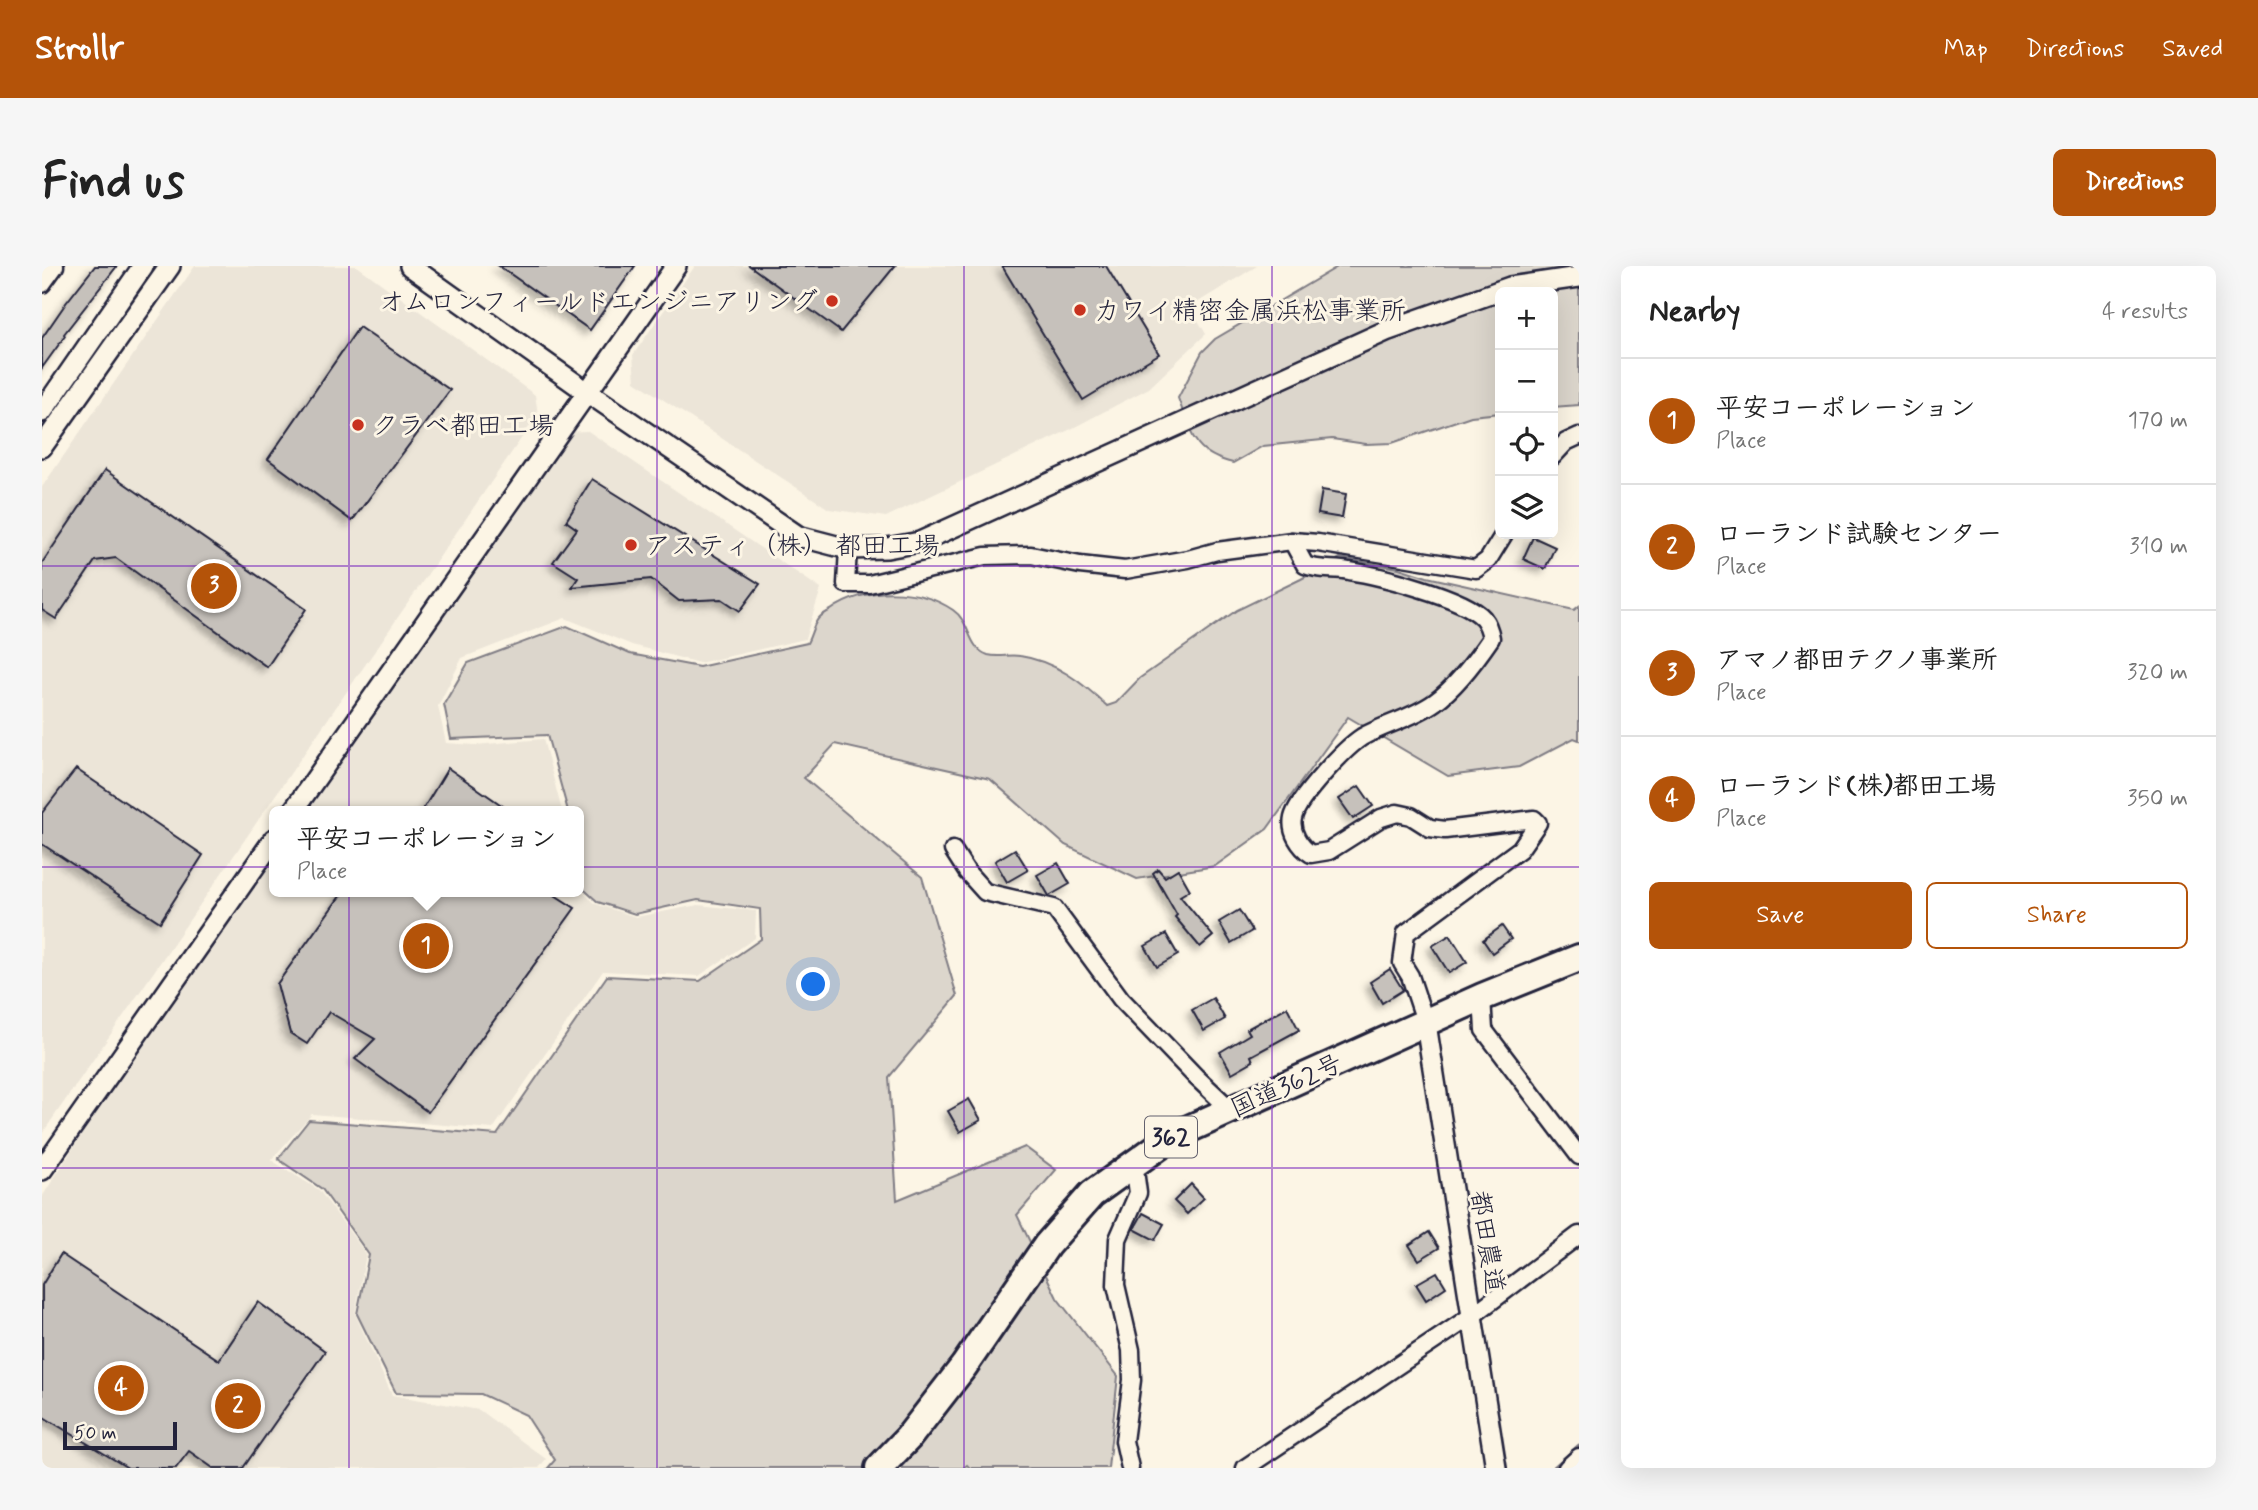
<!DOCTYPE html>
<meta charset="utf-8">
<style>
body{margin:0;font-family:Mynerve,"Klee One",sans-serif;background:#f6f6f6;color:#222}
.controls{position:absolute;right:21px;top:21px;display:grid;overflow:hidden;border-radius:10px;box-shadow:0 7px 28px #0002}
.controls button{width:63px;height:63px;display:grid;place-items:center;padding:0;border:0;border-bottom:2px solid #e0e0e0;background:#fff;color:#222;font:35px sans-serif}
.scale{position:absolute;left:21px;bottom:18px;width:114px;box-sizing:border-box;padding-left:7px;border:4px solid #22223b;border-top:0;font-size:19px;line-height:24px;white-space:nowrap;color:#22223b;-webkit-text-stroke:5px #fcf5e5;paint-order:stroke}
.you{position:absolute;left:772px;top:719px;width:24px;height:24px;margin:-18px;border:5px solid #fff;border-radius:50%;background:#1a73e8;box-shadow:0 0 0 10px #1a73e833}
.badge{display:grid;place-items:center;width:46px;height:46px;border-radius:50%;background:#b45309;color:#fff;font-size:23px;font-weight:700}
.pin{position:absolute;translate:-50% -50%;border:4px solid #fff;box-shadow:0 2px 7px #0006}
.popup{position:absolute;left:227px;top:540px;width:315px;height:91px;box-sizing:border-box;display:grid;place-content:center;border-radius:10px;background:#fff;filter:drop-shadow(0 2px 5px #0005);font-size:23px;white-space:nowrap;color:#767676}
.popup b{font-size:26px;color:#222}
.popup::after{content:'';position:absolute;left:50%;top:100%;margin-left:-14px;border:14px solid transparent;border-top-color:#fff}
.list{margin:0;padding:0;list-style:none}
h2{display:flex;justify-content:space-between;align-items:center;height:91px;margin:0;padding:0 28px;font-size:30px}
h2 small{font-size:23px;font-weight:400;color:#767676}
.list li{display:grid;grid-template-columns:46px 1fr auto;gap:21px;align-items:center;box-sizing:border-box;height:126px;padding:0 28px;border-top:2px solid #e0e0e0}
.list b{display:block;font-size:26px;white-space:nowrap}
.list p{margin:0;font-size:23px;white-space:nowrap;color:#767676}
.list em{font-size:23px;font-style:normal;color:#767676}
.actions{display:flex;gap:14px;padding:21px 28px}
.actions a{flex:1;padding:16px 0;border:2px solid #b45309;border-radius:10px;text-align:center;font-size:24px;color:#b45309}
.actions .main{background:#b45309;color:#fff}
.icon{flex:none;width:38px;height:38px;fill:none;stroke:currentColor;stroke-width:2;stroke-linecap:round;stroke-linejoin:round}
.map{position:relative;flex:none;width:1537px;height:1202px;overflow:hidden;border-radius:10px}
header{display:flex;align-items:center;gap:42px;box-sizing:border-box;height:98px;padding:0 35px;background:#b45309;color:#fff}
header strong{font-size:33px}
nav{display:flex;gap:38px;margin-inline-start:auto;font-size:24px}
.intro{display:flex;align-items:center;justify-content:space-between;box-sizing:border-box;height:168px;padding:0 42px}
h1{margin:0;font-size:49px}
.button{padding:18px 32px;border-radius:10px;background:#b45309;color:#fff;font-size:24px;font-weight:700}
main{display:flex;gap:42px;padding:0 42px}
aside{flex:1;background:#fff;border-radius:10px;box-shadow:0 7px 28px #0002}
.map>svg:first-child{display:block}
.built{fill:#ece5d8}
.green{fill:#dcd6cc;stroke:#7f7c84;stroke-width:2}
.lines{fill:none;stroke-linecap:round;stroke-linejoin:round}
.stream{stroke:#78757e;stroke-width:4.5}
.building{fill:#c6c1bb;stroke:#22223b;stroke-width:2;filter:url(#shadow)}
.minor-casing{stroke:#22223b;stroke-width:21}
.tertiary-casing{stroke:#22223b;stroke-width:24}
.trunk-casing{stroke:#22223b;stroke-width:32}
.minor{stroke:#fcf5e5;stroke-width:16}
.tertiary{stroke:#fcf5e5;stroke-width:19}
.trunk{stroke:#fcf5e5;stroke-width:26}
.grid{fill:none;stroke:#7b2cbf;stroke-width:2;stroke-opacity:0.55}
.poi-dot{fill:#c8321e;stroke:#fcf5e5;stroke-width:2.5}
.labels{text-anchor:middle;stroke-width:6;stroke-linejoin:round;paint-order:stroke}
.shield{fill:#fcf5e5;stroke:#63616e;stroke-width:2}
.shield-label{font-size:24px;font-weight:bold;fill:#22223b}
.poi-label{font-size:26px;fill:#22223b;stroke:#fcf5e5;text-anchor:start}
.street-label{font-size:26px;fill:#22223b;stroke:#fcf5e5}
</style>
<header>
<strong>Strollr</strong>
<nav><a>Map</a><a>Directions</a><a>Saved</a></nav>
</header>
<div class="intro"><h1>Find us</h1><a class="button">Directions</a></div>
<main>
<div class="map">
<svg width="1537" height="1202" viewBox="0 0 1537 1202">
<defs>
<filter id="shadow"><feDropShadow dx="-5" dy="5" stdDeviation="3.5" flood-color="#0004"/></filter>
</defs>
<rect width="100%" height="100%" fill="#fcf5e5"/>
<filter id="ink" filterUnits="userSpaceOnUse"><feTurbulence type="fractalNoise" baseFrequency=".0143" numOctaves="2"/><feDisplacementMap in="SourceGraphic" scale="14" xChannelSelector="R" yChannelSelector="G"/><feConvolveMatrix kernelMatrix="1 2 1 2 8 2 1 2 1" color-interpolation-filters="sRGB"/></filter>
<g filter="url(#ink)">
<!-- built -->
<g class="built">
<path d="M153 0H315L493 129 496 148 0 868V221Z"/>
<path d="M653 0H1215L1148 41 1164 68 1107 122 1029 163 844 251 787 243 593 115 591 89Z"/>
<path d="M546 165 779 323 763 373 657 397 590 379 523 352 420 392 396 440 404 477 433 479 501 473 520 545H260L523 166Z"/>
<path d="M232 585V626H536V622L554 638 594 651 656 639 714 645 713 672 657 710 561 705 451 863 270 848 229 894 277 924 324 988 313 1048 350 1129 437 1144 504 1193 497 1202H0V931L125 735Z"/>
</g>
<!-- green -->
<g class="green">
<path d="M1297 0H1537V139L1511 141V26H1458V147L1429 150 1350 177 1324 178 1290 173 1221 180 1191 197C1151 188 1149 167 1136 132L1160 86 1173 73Z"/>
<path d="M1298 292 1357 302 1385 311 1532 344 1537 340V474L1532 472 1477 501 1406 510 1306 451 1225 563 1173 600 1095 613 1023 579 948 513 793 478 762 512 880 611 915 730 847 811 855 934 983 881 1014 904 975 949 1015 1032 1076 1110 1066 1202H928L925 1199 921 1202H841L828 1195 821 1202H506L513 1194 484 1149 439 1128 354 1127 315 1048 327 989 280 923 236 893 267 854 455 869 565 710 658 715 719 673 718 643 656 634 593 648 556 636 536 618V545H526L505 469 409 473 402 438 426 397 525 360 588 388 657 401 765 377C769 370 771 359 776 353 779 349 785 346 789 344 823 320 877 321 911 344 929 356 925 382 946 389 956 392 968 388 978 390 1013 395 1041 417 1065 440L1074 437 1098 412 1195 344 1259 313Z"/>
</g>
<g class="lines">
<!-- stream -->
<path class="stream" d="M1512 1202 1537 1180"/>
</g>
<!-- building -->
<g class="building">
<path d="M53 0H75L22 68 23 70 0 102V72L24 37Z"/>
<path d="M457 0H593L548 64Z"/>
<path d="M708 0H853L799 66Z"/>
<path d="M960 0H1064L1117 88 1041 134Z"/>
<path d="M317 61 408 124 310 255 226 193Z"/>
<path d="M63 204 264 343 225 401 74 292 53 295 14 353 0 344V297Z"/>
<path d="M550 213 718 318 698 345 680 333 637 335 609 313 530 321 536 312 511 296 535 263 524 255Z"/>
<path d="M1280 224 1304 228 1300 252 1276 248Z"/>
<path d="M1491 271 1513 281 1503 303 1481 293Z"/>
<path d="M406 502 468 545H380Z"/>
<path d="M34 503 161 589 118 656 0 578V547Z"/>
<path d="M1317 520 1331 540 1311 553 1297 533Z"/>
<path d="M973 583 986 604 965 616 953 595Z"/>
<path d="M1016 597 1028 618 1007 630 995 609Z"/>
<path d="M1116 603 1123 611 1136 603 1148 624 1138 630 1171 670 1158 681 1133 651 1135 649 1111 607Z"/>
<path d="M301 626H508L533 642 386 846 313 793 333 773 287 746 265 778 248 767 235 718Z"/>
<path d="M1197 644 1210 665 1189 677 1177 656Z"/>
<path d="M1460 660 1469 673 1450 687 1441 674Z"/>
<path d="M1124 668 1136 689 1115 701 1103 680Z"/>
<path d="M1408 669 1425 696 1407 707 1390 680Z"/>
<path d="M1348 703 1361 724 1340 737 1328 716Z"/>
<path d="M1171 732 1183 753 1162 765 1150 744Z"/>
<path d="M1245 741 1257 764 1209 790 1211 795 1190 807 1178 786 1208 768 1205 763Z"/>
<path d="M927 833 939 854 918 866 906 845Z"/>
<path d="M1149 918 1162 932 1145 948 1132 935Z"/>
<path d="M1101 947 1122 958 1113 974 1092 963Z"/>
<path d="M1387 966 1397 982 1377 994 1367 979Z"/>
<path d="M19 988 177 1094 216 1036 283 1085 201 1202H171L147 1185 134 1202H86L0 1150V1019Z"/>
<path d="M1395 1006 1404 1021 1384 1034 1374 1018Z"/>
</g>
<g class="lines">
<!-- minor casing -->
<g class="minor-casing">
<g id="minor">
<path d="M0 18 13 0"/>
<path d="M1511 190 1524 176 1537 170"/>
<path d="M1250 275 1263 299C1278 305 1292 302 1307 305 1335 309 1422 331 1441 352 1445 357 1448 366 1449 372 1434 394 1415 420 1393 436 1371 452 1343 458 1320 471 1303 482 1255 533 1251 552 1248 566 1258 581 1269 588L1287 585 1339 552 1355 547 1369 550 1388 562 1403 564 1492 553 1496 557 1478 583 1364 667 1360 697 1368 710 1384 758"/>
<path d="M806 283 804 318H827L943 290 989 289 1038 299 1083 304 1146 293 1175 285 1250 275 1276 277 1434 303 1446 294 1462 268"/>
<path d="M911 584 925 606 943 626 1012 642 1079 733 1154 811 1188 843"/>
<path d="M1440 731 1442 764 1537 890"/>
<path d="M1088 1202 1082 1175 1090 1114 1089 1084 1074 1019 1076 973 1096 927 1092 897"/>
<path d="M1203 1202 1431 1049 1537 969"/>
<path d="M1525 1202 1537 1191"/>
</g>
</g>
<!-- tertiary casing -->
<g class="tertiary-casing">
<g id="tertiary">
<path d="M368 0 545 126 756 270 806 283 845 282 878 276 1344 65 1468 21 1537 11"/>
<path d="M0 146 101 0"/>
<path d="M0 181 128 0"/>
<path d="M251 545 634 0"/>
<path d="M1384 758 1454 1202"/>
<path d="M0 904 232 573"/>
</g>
</g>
<!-- trunk casing -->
<g class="trunk-casing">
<path id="trunk" d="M837 1202 866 1172 922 1100 1005 979 1050 928 1131 870 1440 731 1537 692"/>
</g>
<!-- minor -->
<use href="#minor" class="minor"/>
<!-- tertiary -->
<use href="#tertiary" class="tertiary"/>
<!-- trunk -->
<use href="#trunk" class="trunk"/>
</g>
</g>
<!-- grid -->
<path class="grid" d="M307 0V1202M615 0V1202M922 0V1202M1230 0V1202M0 300H1537M0 601H1537M0 902H1537"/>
<!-- markers -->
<g class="poi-dot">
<circle cx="790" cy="35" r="7"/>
<circle cx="1038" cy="44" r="7"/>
<circle cx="316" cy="159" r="7"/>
<circle cx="589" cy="279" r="7"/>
</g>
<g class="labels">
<!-- shield labels -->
<rect class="shield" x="1103" y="850.5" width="52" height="41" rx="5"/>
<g class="shield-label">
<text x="1129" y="879">362</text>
</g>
<!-- poi labels -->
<g class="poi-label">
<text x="776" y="44" text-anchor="end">オムロンフィールドエンジニアリング</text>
<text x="1052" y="53">カワイ精密金属浜松事業所</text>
<text x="330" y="168">クラベ都田工場</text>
<text x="603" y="288">アスティ（株） 都田工場</text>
</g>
<!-- street labels -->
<g class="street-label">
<text transform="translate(1244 819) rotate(-24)" y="9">国道362号</text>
<text transform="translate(1446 976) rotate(81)" y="9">都田農道</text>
</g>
</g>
</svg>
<div class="controls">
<button>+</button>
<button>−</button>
<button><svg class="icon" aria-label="locate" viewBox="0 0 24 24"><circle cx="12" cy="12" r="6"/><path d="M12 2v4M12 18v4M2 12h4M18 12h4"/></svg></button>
<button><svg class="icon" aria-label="layers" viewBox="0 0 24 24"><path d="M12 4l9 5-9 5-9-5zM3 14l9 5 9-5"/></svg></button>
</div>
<div class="scale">50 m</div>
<div class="you"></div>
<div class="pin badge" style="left:384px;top:680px">1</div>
<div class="popup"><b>平安コーポレーション</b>Place</div>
<div class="pin badge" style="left:196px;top:1140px">2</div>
<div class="pin badge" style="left:172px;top:320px">3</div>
<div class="pin badge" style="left:79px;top:1122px">4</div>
</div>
<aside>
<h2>Nearby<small>4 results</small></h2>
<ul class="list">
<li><span class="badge">1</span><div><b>平安コーポレーション</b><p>Place</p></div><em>170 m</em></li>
<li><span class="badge">2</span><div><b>ローランド試験センター</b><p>Place</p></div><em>310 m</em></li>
<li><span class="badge">3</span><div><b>アマノ都田テクノ事業所</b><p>Place</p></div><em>320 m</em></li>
<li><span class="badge">4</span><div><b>ローランド(株)都田工場</b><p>Place</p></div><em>350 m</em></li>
</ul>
<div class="actions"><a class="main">Save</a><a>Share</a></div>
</aside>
</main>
